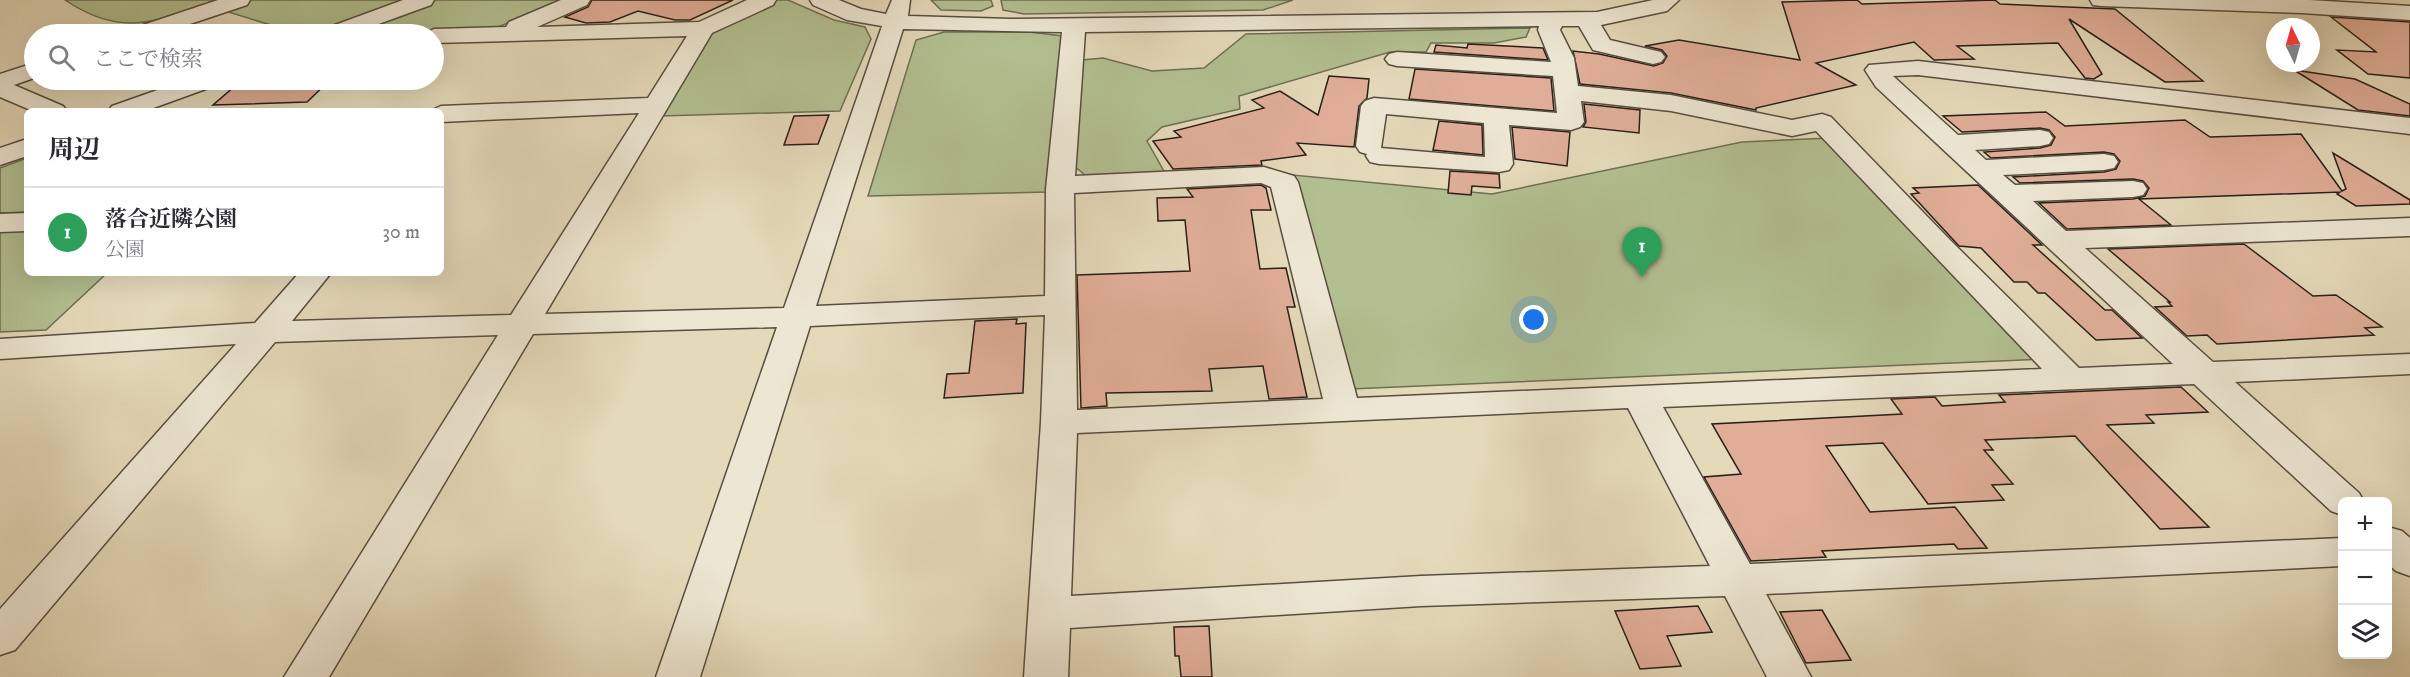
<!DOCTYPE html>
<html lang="ja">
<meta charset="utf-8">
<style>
body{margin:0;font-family:"IM FELL DW Pica","Noto Serif JP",serif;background:#f2f2f3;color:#2b2b33}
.controls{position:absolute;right:18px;bottom:18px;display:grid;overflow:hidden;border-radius:9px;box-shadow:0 6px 24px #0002}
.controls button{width:54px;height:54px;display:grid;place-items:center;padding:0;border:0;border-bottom:2px solid #e1e1e2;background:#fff;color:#2b2b33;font:30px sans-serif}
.compass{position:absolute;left:2266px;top:18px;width:54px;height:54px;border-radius:50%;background:#fff;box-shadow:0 6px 24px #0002;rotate:355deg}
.you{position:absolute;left:1534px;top:320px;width:21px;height:21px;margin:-15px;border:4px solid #fff;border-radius:50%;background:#1a73e8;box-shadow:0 0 0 9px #1a73e833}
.badge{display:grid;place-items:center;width:39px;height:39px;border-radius:50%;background:#2563eb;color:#fff;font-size:20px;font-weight:700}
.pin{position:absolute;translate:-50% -50px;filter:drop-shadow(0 2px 3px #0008)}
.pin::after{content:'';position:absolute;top:32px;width:21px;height:18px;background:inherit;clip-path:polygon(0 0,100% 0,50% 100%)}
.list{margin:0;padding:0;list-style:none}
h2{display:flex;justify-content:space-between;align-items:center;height:78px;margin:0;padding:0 24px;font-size:26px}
h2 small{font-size:20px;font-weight:400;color:#7c7c81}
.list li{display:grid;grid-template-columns:39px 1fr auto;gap:18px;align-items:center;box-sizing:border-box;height:90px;padding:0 24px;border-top:2px solid #e1e1e2}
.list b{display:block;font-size:22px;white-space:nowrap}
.list p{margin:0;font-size:20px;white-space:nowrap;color:#7c7c81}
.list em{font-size:20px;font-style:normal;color:#7c7c81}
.icon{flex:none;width:33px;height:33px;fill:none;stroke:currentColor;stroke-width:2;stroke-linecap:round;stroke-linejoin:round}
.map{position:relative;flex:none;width:2410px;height:677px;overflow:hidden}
.search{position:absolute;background:#fff;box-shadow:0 6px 24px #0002;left:24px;top:24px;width:420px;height:66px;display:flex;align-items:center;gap:15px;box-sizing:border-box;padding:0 21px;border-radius:33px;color:#7c7c81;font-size:22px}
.panel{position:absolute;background:#fff;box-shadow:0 6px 24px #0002;left:24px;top:108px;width:420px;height:168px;border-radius:9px}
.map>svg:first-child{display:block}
.green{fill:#b2bf90;stroke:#6e6f54;stroke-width:1.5}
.building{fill:#e0ae98;stroke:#2a1f17;stroke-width:1.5}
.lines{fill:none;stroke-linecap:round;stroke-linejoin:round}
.minor-casing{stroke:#584e40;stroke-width:3}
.minor{fill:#ede6d2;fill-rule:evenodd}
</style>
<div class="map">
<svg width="2410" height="677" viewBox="0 0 2410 677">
<rect width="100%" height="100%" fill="#e4d9b9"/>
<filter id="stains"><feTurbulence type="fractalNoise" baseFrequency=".00333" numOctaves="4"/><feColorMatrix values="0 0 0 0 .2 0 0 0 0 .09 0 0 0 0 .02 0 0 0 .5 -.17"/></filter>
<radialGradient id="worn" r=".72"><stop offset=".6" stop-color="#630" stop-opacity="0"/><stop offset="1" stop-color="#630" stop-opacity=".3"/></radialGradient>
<!-- green -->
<g class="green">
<path d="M65 0H218C156 20 125 40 65 0Z"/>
<path d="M250 0H411L318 34H300L222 10Z"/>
<path d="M431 0H563L498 27 475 33 356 34 353 29Z"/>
<path d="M775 0H788L834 20 865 27 871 39 840 111 661 116 710 30Z"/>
<path d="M931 0H991L993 6 981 11 941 10Z"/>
<path d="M1001 0H1293L1263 10 1024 14 1003 10Z"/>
<path d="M1530 28 1526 37 1494 43H1431L1426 52H1390L1239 96 1240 109 1162 127 1147 141 1165 173 1085 175 1074 166 1082 60 1103 58 1152 71 1204 68 1246 34Z"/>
<path d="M944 32H1029L1063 36 1047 192 868 196 916 40Z"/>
<path d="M1830 138 2043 359 1350 389 1293 175 1492 194 1742 142Z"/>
<path d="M27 158V212L0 213V168Z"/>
<path d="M27 229V273H107L46 330 0 332V230Z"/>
</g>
<!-- building -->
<g class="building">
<path d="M592 0H733L690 20H675L638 11 610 22 586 23 565 17 588 7Z"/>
<path d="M1857 0 1862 4 1995 0 2000 4 2115 9 2203 81 2165 82 2069 19 2102 74 2094 79 2085 78 2058 43 1957 46 1974 59 1934 60 1914 42 1816 63 1856 85 1756 108V110L1671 93 1580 84 1573 51 1599 54 1654 66 1663 63 1667 56 1662 50 1645 46 1679 40 1800 60 1782 2Z"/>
<path d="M2331 17 2410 22V78L2368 74 2337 50 2376 52Z"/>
<path d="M1468 44 1543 48 1548 60 1434 52 1436 45 1467 48Z"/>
<path d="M1415 69 1551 78 1554 111 1409 99Z"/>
<path d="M2294 70 2355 79 2410 104V116L2358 110Z"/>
<path d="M1329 76 1369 79 1367 98 1359 106 1354 147 1297 143 1306 155 1261 161 1262 165 1173 169 1153 141 1181 137 1174 131 1264 108 1252 100 1280 91 1318 115Z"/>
<path d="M242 80H330L307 102 213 105Z"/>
<path d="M1584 104 1640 110 1639 133 1583 127 1586 122Z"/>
<path d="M2046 112 2065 126 2185 120 2210 137 2301 134 2342 191 2346 189 2333 153 2410 200V204L2356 206 2337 194 2340 192 2139 199 2171 225 2067 229 2039 203 2133 199 2145 196 2149 188 2143 181 2133 179 2020 183 2013 177 2104 172 2116 169 2120 161 2114 154 2104 152 1991 158 1984 152 2040 148 2051 145 2055 137 2049 130 2040 128 1962 132 1943 116Z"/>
<path d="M829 115 818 144 784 145 794 116Z"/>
<path d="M1439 121 1482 125 1483 155 1433 150Z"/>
<path d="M1512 127 1570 132 1567 166 1515 159Z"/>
<path d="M1450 171 1499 174 1500 188 1472 186 1471 195 1448 193Z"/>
<path d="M1261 185 1266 188 1271 210H1251L1260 269 1286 268 1295 307H1287L1307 397 1269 399 1263 366 1209 369 1212 391 1106 393 1107 406 1081 408 1077 275 1190 271 1185 220 1158 221 1157 198 1193 197 1187 189Z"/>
<path d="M1978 185 2042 245H2033L2105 310H2112L2142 338 2096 340 2045 293H2038L2027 282H2014L1981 248 1959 246 1911 194 1919 193 1913 188Z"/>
<path d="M2244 244 2313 296 2336 295 2382 327 2365 328 2374 335 2217 344 2207 335 2187 336 2155 307 2172 306 2168 302H2170L2108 249Z"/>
<path d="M1017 319 1016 324 1026 323 1023 393 944 398 947 374 969 373 975 321Z"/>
<path d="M2181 387 2208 412 2146 415 2154 423 2107 425 2209 527 2160 529 2075 436 1985 440 1993 450H1984L2013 484 1992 485 2004 500 1928 504 1883 443 1826 446 1870 512 1955 507 1987 548 1958 549 1954 544 1822 551 1826 557 1751 561 1704 477 1741 474 1712 424 1902 414 1891 399 1935 397 1942 406 2005 402 1999 395Z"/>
<path d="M1698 606 1712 632 1667 636 1681 666 1640 669 1615 611Z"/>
<path d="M1822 610 1851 660 1806 663 1780 612Z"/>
<path d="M1209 626 1212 677H1181L1179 656H1175L1174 627Z"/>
</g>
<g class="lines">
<!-- minor casing -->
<g class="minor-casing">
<g id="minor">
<path d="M218 0H250L247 5 160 34H128L131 29Z"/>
<path d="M403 0H434L431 5 351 34H321L324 29Z"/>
<path d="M561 0H590L587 5 537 27 699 22 747 0H776L773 5 712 33 545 314 784 308 882 26 847 20 813 5 810 0H839L861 9 886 14 892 0H910L908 16 1011 19 1597 12 1653 0H1679L1667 11 1601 25 1610 40 1661 52 1665 57 1661 62 1653 64 1593 50 1579 26H1562L1560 30 1574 58 1578 86 1671 95 1792 120 1822 114 1831 117 1950 240 2079 368 2173 364 1876 87 1865 70 1869 65 1918 61 2410 118V134L1918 75 1893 76 1958 135 2040 130 2049 132 2053 138 2049 144 2040 146 1975 150 1986 160 2104 154 2114 156 2118 162 2114 168 2104 170 2003 175 2015 185 2133 181 2143 183 2147 189 2143 195 2133 197 2033 201 2066 231 2410 218V236L2085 248 2213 362 2410 354V374L2235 382 2359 493 2364 502H2342V515L2331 511 2194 384 1663 407 1750 564 2342 538V566L1766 594 1811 677H1767L1725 596 1421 606 1070 628 1068 677H1024L1041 422 1045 315 810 326 700 677H656L777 327 533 334 329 677H284L498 335 275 342 15 650 0 655V609L236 344 0 359V339L255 323 299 273H331L292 321 511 315 639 113 441 122V111H430L441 106 648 98 687 36 434 43V34H424L434 29 506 27 509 22ZM1539 26 1538 30 1551 62 1397 52 1389 54 1385 59 1389 64 1397 66 1553 76 1557 113 1374 98 1365 101 1361 106 1356 146 1360 152 1367 154 1366 156 1370 162 1379 164 1499 172 1509 170 1513 164 1509 125 1571 130 1580 127 1584 122 1581 101 1671 111 1792 136 1816 131 2042 369 1357 398 1298 182 1294 176 1264 167 1075 176 1085 32ZM903 29 1062 32 1046 189 1045 296 816 306ZM1386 114 1484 123 1485 157 1381 148ZM1261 183 1271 187 1323 399 1077 410 1074 193ZM1628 408 1710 566 1421 576 1071 596 1077 433Z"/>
<path d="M2090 0H2309L2410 6V20L2301 13 2101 6 2093 5Z"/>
<path d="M34 63V78L14 85 63 106 67 111H33L0 97V74Z"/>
<path d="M186 80H220L217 85 145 111H108L112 106Z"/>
<path d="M27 139V156L0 165V148Z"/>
<path d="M27 213V231L0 232V214Z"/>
<path d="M2388 527 2402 531 2410 538V576L2396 571 2388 564Z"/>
</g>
</g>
<!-- minor -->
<use href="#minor" class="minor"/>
</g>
<rect width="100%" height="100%" filter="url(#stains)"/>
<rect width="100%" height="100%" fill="url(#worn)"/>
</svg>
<div class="controls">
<button>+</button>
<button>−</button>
<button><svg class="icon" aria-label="layers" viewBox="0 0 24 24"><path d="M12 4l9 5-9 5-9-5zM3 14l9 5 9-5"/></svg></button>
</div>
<svg class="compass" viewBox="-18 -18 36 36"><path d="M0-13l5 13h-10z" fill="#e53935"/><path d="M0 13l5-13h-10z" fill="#7c7c81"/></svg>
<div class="you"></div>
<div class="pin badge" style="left:1642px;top:277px;background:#2e9e5b">1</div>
<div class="search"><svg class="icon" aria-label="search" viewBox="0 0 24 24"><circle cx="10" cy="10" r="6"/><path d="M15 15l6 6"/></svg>ここで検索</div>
<section class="panel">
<h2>周辺<small></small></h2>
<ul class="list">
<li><span class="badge" style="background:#2e9e5b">1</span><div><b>落合近隣公園</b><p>公園</p></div><em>30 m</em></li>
</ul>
</section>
</div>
